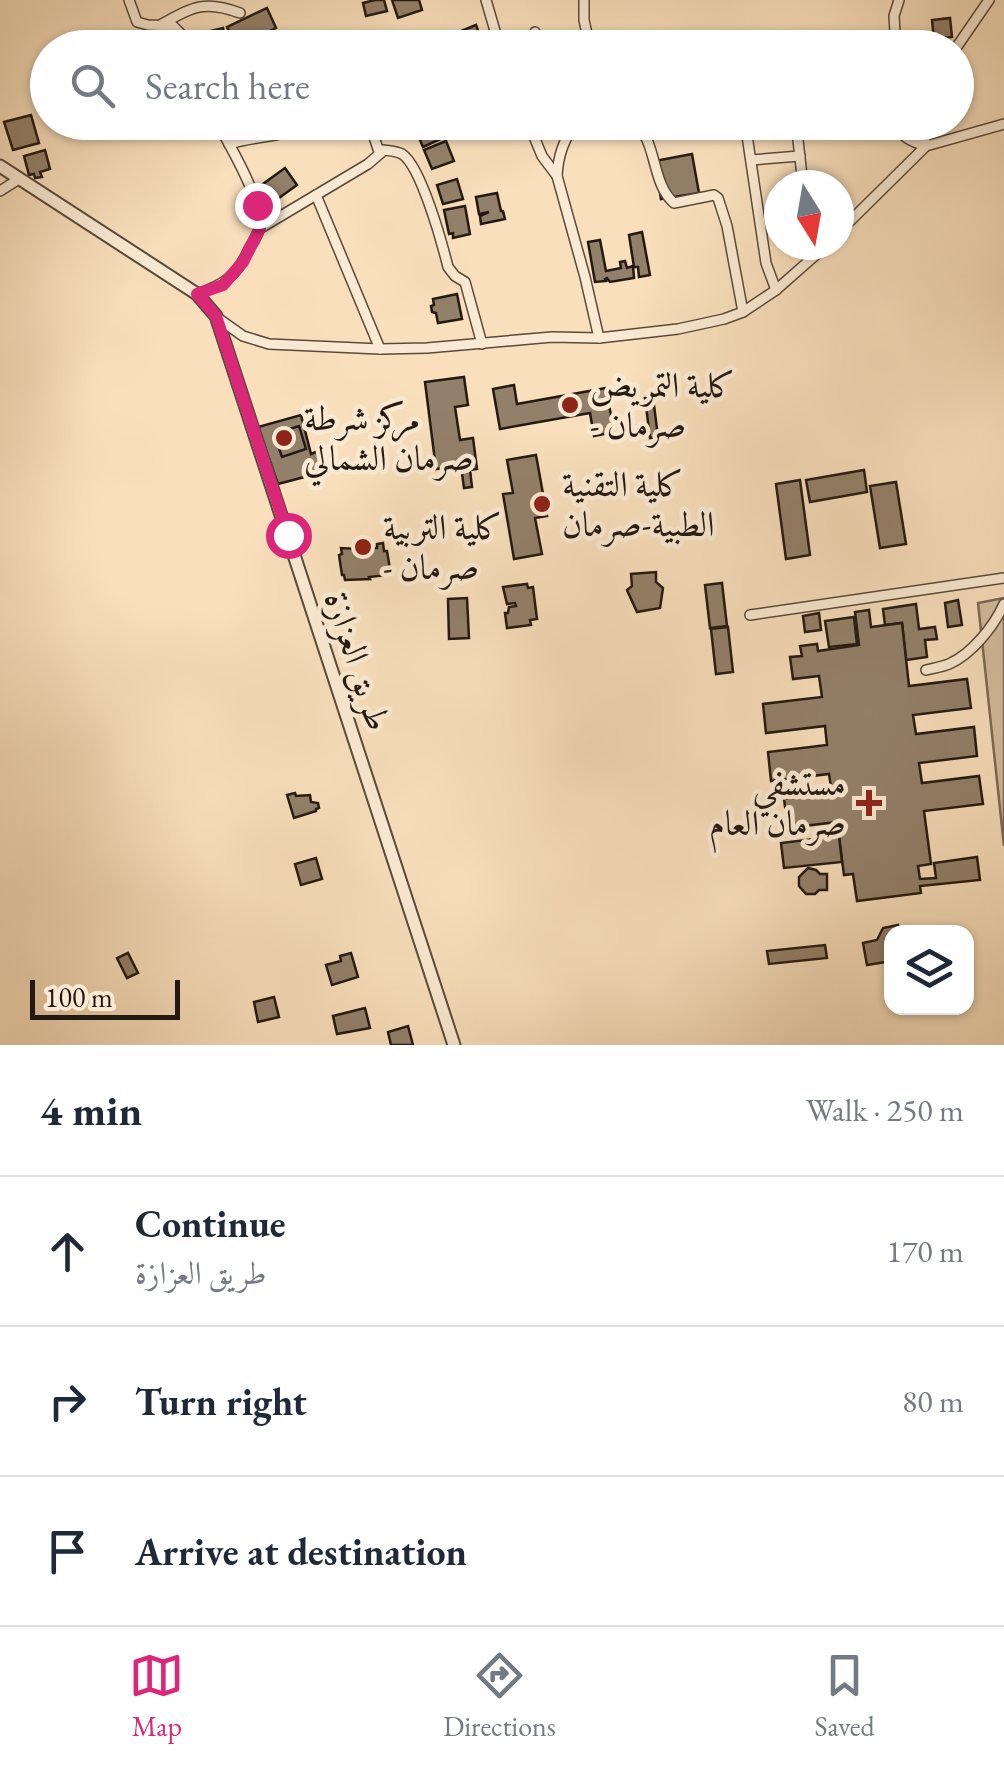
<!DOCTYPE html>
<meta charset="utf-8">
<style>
body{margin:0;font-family:"EB Garamond",Amiri,serif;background:#f6f6f7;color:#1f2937}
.controls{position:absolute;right:30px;bottom:30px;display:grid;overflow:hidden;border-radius:20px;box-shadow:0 2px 8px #0004}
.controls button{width:90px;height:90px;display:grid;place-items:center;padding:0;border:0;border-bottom:2px solid #e0e1e3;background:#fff;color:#1f2937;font:50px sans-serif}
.compass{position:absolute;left:764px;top:170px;width:90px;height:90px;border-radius:50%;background:#fff;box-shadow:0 2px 8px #0004;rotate:169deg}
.scale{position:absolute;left:30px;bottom:25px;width:150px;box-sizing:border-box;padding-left:10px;border:5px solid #241912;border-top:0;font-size:28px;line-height:35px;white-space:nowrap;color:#241912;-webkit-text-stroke:8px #fbead3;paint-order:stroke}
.stop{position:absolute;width:30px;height:30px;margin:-22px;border:8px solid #db2777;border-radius:50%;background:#fff}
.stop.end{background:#db2777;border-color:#fff;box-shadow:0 2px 10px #0008}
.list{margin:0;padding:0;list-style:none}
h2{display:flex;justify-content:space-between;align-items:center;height:130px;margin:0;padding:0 40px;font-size:42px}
h2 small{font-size:32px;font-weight:400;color:#747a83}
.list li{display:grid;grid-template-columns:65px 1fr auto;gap:30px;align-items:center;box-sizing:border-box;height:150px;padding:0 40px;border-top:2px solid #e0e1e3}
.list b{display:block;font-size:38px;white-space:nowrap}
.list p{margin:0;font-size:32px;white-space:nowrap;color:#747a83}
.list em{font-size:32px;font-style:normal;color:#747a83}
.icon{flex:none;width:55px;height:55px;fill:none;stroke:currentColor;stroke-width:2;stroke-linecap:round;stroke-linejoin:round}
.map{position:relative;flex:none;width:1004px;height:1045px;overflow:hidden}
.search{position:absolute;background:#fff;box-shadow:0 2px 8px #0004;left:30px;right:30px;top:30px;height:110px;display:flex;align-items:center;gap:25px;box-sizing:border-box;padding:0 35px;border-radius:55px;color:#747a83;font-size:38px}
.sheet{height:580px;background:#fff}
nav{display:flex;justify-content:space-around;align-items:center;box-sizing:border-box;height:140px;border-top:2px solid #e0e1e3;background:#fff;font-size:28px;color:#747a83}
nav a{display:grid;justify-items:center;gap:5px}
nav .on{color:#db2777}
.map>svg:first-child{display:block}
.green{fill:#d5bd9f;stroke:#7c6b58;stroke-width:2.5}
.building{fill:#93806a;stroke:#241912;stroke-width:2.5}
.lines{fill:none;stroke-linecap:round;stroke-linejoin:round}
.minor-casing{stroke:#594a3c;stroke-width:12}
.tertiary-casing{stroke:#594a3c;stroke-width:15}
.minor{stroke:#fbead3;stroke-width:9}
.tertiary{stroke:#fbead3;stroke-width:11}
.route{stroke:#db2777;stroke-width:12}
.poi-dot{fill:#8f2418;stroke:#fbead3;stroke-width:4}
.labels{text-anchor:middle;stroke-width:9;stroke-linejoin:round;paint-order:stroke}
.poi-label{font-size:35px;fill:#241912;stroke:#fbead3;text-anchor:start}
.street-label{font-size:35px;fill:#241912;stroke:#fbead3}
</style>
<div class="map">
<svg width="1004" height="1045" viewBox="0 0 1004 1045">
<rect width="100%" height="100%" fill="#f9dfbc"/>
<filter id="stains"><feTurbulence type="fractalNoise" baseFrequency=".002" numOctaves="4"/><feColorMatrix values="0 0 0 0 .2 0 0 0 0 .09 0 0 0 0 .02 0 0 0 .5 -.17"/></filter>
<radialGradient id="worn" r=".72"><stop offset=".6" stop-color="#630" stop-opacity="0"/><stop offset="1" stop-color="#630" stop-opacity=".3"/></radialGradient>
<!-- green -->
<path class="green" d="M1004 598V846L978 603Z"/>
<!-- building -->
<g class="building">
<path d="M375 0H384L387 11 366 16 363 3Z"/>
<path d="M392 0H419L422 10 398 18Z"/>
<path d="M267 8 276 28 237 47 227 27Z"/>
<path d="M950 18 952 37 934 39 932 20Z"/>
<path d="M476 25 483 44 467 48 461 31Z"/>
<path d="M223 28 227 48H188L186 37Z"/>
<path d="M31 115 39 143 13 150 4 122Z"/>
<path d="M423 122H439L445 137 423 147 414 126Z"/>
<path d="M446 141 454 161 432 169 424 150Z"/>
<path d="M45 150 50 169 40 172 42 177 35 178 34 174 29 175 24 156Z"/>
<path d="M692 154 699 193 661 199 655 161Z"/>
<path d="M285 168 297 185 272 203 260 186Z"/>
<path d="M457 179 463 199 443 204 437 185Z"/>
<path d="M497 193 501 211H503L505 219 481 224 480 216 489 212 479 214 476 197Z"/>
<path d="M465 206 470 234 453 238V233L449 234 444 210Z"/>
<path d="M642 232 650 275 639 277 638 267H634L629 235Z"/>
<path d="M600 240 606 271 621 268 620 262 625 261 627 268 633 266 634 278 610 282 607 278 605 279 606 281 595 282 588 242Z"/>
<path d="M457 294 462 319 438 323 436 313 432 312 431 306 434 305 433 299Z"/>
<path d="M464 377 468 405 455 407 460 440 473 438 477 469 470 470 472 487 464 488 461 466 436 469 425 382Z"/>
<path d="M514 385 517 404 606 388 614 432 594 436 590 413 500 429 493 389Z"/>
<path d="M653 397 658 437 650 438 645 398Z"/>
<path d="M301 415 311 454 321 450 327 471 278 484 258 427Z"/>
<path d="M299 426 306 449 282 457 274 434Z"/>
<path d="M536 455 547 516 535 518 542 554 514 559 503 494 513 493 507 460Z"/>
<path d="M864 470 867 492 810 502 806 480Z"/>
<path d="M800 480 810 555 786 559 776 484Z"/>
<path d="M896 482 906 544 880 548 870 486Z"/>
<path d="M368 542 369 549 377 548V544L383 543 384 551H387L390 569 387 570 388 575 369 577 370 579 345 580 344 575H342L339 555 342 554 341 548 358 549 357 543Z"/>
<path d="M656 572V582L663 588 660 608 637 612 627 590 632 586 631 574Z"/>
<path d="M722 583 727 626 710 628 705 585Z"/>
<path d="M527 584 528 588 533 587 537 619 530 620 531 625 507 628 505 613H508L509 607 516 606 515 603 507 604 503 587Z"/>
<path d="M467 598 469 638 449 639 448 599Z"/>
<path d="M958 600 962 625 948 627 945 603Z"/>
<path d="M916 604 919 629 935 627 937 639 925 640 927 657 906 660 902 623 885 625 883 609Z"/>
<path d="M869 610 871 627 902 623 909 686 967 679 971 708 913 715 916 734 974 727 977 756 919 763 922 783 979 776 983 804 924 811 931 864 918 866 920 879 936 878 934 863 977 857 980 880 920 886 921 893 857 901 853 874 844 875 837 822 788 828 784 799 832 794 829 774 771 781 768 752 827 745 825 726 766 733 763 704 822 697 819 676 793 679 790 657 802 656 800 646 817 644 818 651 859 645 855 612Z"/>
<path d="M819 613 821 630 805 632 803 616Z"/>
<path d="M854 617 857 644 829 647 825 621Z"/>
<path d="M728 627 733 672 716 674 711 629Z"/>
<path d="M295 793 296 796 310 795 311 802 318 803 319 808 316 809V811L294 818 287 795Z"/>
<path d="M839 836 842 862 784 868 781 843Z"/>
<path d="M316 858 322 879 301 885 295 864Z"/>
<path d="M808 868 816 870 820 874H827V890H819L815 894H806L799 886V877Z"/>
<path d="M898 925 900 932H892V961L867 965 863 943 877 940 883 928Z"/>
<path d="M825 945 827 958 769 964 767 951Z"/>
<path d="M128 953 138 973 127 978 117 958Z"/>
<path d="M351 953 358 977 332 985 326 965 341 961 340 956Z"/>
<path d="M274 997 279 1017 258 1022 254 1002Z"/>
<path d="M365 1008 370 1028 337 1034 333 1016Z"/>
<path d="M408 1026 413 1045H391L388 1032Z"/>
</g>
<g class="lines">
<!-- minor casing -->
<g class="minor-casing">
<g id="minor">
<path d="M129 0 137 22 148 25 173 26 180 33 184 48"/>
<path d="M486 0 500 48"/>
<path d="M584 0V20L590 48"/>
<path d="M162 24C194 6 206 0 240 13"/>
<path d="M535 32 542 48"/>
<path d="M896 48 894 16 899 0"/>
<path d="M956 48 989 0"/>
<path d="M369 122 378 149C386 151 395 150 402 154 421 166 442 243 448 267L455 276 465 282 482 344"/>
<path d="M528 122 542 156 557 176"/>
<path d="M579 122C564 135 558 157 557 176L585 277 599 338"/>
<path d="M635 122C658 144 651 183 674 203L714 195 718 198 727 226 743 312"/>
<path d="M745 122 766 263 776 290"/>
<path d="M796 122 803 185"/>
<path d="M895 122C899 137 913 142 926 146L924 135 929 122"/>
<path d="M229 144C260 135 283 138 313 122"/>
<path d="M751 160 800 156"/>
<path d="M0 191 19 179"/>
<path d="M316 195 380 349"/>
<path d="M259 229 368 164 383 151"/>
<path d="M839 232 926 146 1004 124"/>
<path d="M197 294C223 285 236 277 248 251 251 245 257 237 259 230 265 204 230 146 217 122"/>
<path d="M219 319 243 336 269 344 380 349 427 348 552 337 599 338 678 329 724 319 743 312 776 290 827 245"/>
<path d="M750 615 1004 578"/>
<path d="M926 670C933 668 942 667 949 664 972 654 994 626 1004 604"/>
</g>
</g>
<!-- tertiary casing -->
<g class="tertiary-casing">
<path id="tertiary" d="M0 166 197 294 216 316 454 1045"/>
</g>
<!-- minor -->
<use href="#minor" class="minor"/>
<!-- tertiary -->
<use href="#tertiary" class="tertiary"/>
</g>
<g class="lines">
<!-- route -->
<path class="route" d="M257 205 260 228 243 262 223 285 197 294 216 316 288 535"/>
</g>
<!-- markers -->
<g class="poi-dot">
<circle cx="570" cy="405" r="10"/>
<circle cx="284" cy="438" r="10"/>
<circle cx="542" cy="504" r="10"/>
<circle cx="363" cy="547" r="10"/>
<path d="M864 788h10v10h10v10h-10v10h-10v-10h-10v-10h10z"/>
</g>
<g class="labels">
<!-- poi labels -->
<g class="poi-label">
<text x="590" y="397">كلية التمريض<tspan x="590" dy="40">- صرمان</tspan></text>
<text x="304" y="430">مركز شرطة<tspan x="304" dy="40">صرمان الشمالي</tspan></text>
<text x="562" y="496">كلية التقنية<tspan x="562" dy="40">الطبية-صرمان</tspan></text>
<text x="383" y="539">كلية التربية<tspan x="383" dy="40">- صرمان</tspan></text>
<text x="846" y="795" text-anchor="end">مستشفي<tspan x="846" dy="40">صرمان العام</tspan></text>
</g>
<!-- street labels -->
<g class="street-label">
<text transform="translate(358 661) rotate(72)" y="12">طريق العزازة</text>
</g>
</g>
<rect width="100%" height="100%" filter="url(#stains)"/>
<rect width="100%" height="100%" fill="url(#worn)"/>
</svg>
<div class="controls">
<button><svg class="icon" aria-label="layers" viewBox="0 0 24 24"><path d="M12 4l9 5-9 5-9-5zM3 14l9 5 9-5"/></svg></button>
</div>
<svg class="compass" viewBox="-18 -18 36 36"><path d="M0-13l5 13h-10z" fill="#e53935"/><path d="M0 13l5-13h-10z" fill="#747a83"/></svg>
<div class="scale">100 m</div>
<div class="stop" style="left:288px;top:535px"></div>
<div class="stop end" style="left:257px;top:205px"></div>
<div class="search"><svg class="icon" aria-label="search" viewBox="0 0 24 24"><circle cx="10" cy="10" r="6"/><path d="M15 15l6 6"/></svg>Search here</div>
</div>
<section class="sheet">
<h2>4 min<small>Walk · 250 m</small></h2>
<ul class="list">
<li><svg class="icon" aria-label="ahead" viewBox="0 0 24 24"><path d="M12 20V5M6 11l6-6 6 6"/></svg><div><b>Continue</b><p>طريق العزازة</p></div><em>170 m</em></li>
<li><svg class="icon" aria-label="right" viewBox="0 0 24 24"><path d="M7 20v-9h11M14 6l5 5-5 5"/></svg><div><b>Turn right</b></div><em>80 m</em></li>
<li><svg class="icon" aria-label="arrive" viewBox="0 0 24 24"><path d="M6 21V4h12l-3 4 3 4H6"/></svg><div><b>Arrive at destination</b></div></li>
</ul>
</section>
<nav>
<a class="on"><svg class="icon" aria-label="map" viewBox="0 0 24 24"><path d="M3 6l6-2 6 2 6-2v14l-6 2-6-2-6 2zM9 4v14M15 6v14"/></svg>Map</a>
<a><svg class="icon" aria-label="directions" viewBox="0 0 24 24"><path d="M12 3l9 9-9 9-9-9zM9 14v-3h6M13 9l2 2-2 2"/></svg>Directions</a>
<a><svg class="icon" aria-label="saved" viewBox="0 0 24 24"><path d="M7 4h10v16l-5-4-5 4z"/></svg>Saved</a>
</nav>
